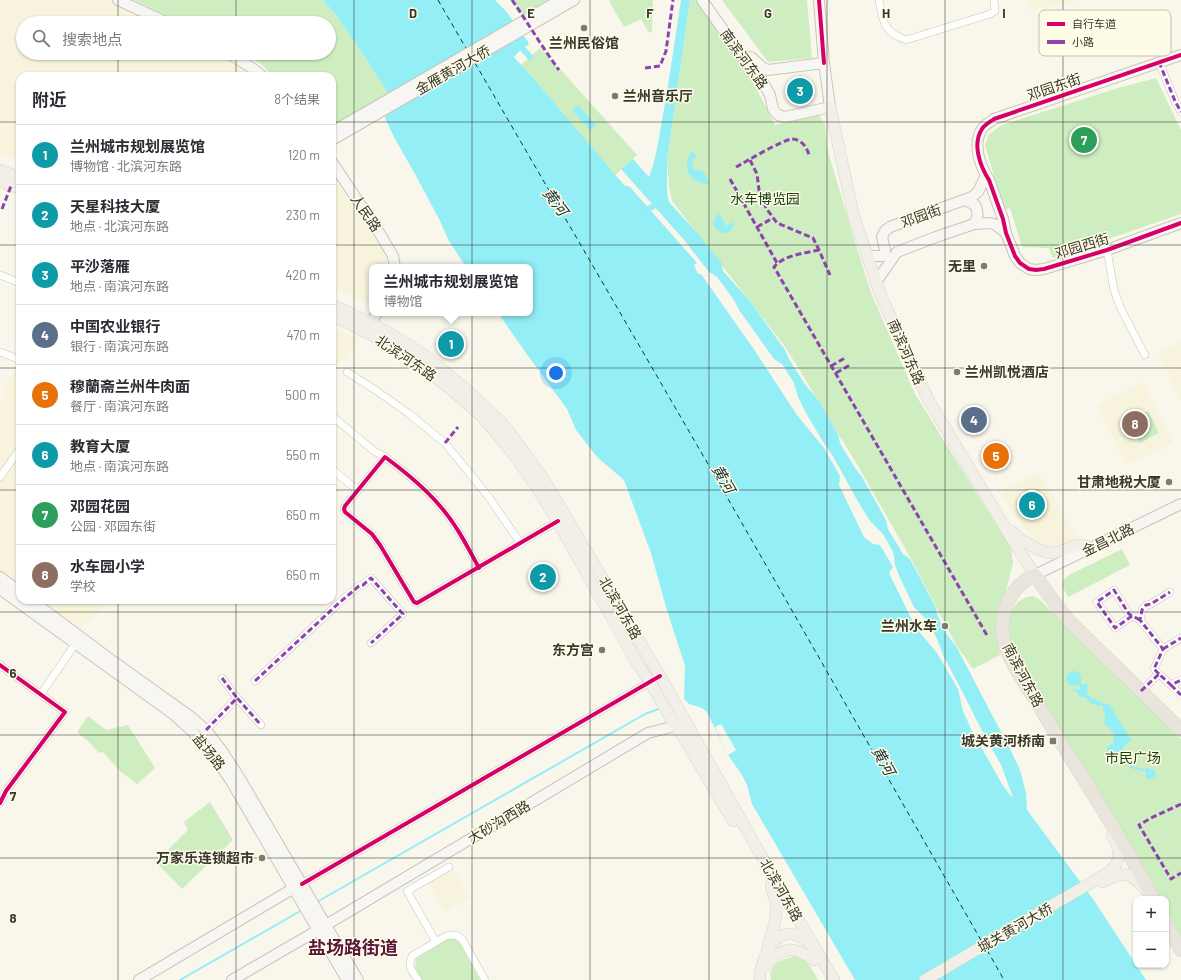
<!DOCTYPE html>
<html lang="zh">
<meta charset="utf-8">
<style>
body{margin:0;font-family:Barlow,"Noto Sans SC",sans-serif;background:#f2f2f3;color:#2b2b33}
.controls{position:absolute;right:12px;bottom:12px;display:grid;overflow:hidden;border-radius:8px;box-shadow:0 1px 3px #0004}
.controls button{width:36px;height:36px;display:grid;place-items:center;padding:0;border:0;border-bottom:1px solid #e1e1e2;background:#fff;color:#2b2b33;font:20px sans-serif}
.you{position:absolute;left:556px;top:373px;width:14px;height:14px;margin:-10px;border:3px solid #fff;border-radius:50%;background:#1a73e8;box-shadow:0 0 0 6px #1a73e833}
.badge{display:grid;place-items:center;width:26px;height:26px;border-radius:50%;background:#111827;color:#fff;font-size:13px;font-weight:700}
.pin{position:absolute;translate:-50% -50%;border:2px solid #fff;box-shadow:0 1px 4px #0006}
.popup{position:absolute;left:369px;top:264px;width:164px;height:52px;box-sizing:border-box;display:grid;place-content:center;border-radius:8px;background:#fff;filter:drop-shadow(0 1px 3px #0005);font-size:13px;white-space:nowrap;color:#7c7c81}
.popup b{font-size:15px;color:#2b2b33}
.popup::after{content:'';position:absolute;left:50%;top:100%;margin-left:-8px;border:8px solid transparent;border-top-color:#fff}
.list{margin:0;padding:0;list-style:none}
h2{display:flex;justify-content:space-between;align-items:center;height:52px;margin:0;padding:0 16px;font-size:17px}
h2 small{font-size:13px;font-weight:400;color:#7c7c81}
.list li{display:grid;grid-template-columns:26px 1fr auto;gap:12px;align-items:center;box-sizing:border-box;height:60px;padding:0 16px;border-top:1px solid #e1e1e2}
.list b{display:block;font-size:15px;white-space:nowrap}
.list p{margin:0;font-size:13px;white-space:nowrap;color:#7c7c81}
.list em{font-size:13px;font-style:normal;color:#7c7c81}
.icon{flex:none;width:22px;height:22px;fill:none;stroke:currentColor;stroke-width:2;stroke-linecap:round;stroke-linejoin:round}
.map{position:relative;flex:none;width:1181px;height:980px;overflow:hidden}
.search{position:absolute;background:#fff;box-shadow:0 1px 3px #0004;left:16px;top:16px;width:320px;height:44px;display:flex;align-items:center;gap:10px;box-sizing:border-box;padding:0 14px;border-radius:22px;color:#7c7c81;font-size:15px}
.panel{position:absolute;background:#fff;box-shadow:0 1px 3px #0004;left:16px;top:72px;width:320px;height:532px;border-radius:12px}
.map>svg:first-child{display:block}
.built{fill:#f7f3dc}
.green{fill:#ceedc0}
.water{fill:#93eef6}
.pier{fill:#f9f7ec}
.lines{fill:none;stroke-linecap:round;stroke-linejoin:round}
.stream{stroke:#93eef6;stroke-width:2}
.canal{stroke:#93eef6;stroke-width:6}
.ferry{stroke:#193033;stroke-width:1;stroke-dasharray:5 4;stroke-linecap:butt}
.street-casing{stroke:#c7c5bc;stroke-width:8}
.secondary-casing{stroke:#c7c5bc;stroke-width:12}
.primary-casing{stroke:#d5d4ce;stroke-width:12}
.highway-casing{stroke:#d5d4ce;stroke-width:14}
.street{stroke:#fefefc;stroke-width:7}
.secondary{stroke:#f8f6f2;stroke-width:10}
.primary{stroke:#f2efe8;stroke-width:11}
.highway{stroke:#eae5dc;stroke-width:13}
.quiet{stroke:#8e44ad;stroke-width:3;stroke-dasharray:6 3;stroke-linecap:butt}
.cycleway-casing{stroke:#fefbe7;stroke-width:6}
.cycleway{stroke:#d6006c;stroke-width:4}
.grid{fill:none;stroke:#39382e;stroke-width:1;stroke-opacity:0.55}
.poi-dot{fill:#7c7b70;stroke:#fefbe7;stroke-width:1.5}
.labels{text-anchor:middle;stroke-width:3;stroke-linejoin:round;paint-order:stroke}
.poi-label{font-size:14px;font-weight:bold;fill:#39382e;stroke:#fefbe7;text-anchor:end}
.street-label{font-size:14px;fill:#39382e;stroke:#fefbe7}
.park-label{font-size:14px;fill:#1c4212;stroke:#fefbe7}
.water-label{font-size:15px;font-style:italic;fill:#193033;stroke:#fefbe7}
.district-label{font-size:18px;font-weight:bold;fill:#561739;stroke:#fefbe7}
.key{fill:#fefbe7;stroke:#c3c0b0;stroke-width:1}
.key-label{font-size:11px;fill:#39382e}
.grid-label{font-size:13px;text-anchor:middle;font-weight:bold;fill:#39382e;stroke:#fefbe7;stroke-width:3;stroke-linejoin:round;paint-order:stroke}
</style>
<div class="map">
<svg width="1181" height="980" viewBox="0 0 1181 980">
<rect width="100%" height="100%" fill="#f9f7ec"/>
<!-- built -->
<g class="built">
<path d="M0 0H111L162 23H23V53H218L256 76H20V161L0 152Z"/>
<path d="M1028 0H1080L1030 10Z"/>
<path d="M332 176 387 257V267H372V305L332 288Z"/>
<path d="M332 328 359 339 332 371Z"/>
<path d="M1181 341V401L1158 352Z"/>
<path d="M20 364V588L0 572V405L7 393 2 388Z"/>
<path d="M1143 382 1173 443 1127 465 1097 405Z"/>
<path d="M1039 473 1078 538 1042 554 999 491Z"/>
<path d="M36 600H111L76 631Z"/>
<path d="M453 868 470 897 445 912 428 883Z"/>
</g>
<!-- green -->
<g class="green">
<path d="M134 0H323L336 15 367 60 392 100 332 134V76H273L260 63 243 53H329V23H182Z"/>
<path d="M510 0H556L524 18Z"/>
<path d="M611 0H653L652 31 649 33 641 19 624 27 609 1Z"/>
<path d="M690 0H697L750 76 775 125 818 114 825 124 827 148 851 229 871 293 915 394 1011 548 1013 563 999 619 998 637 1000 655 973 669 956 645 910 557 858 466 786 348 672 201 669 187 667 160Z"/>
<path d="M722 0H807L812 58 768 62Z"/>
<path d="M540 48 559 69H560L637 155 615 175 540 86 521 65Z"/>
<path d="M1156 78 1181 130V214L1053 258 1049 248 1022 247 1010 208 1004 210 985 145 989 134 1002 125 1118 88Z"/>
<path d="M1148 411 1159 433 1140 443 1128 421Z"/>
<path d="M1122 549 1130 565 1068 597 1062 586 1064 579 1069 575Z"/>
<path d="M1033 596 1039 599 1181 739V936L1166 910V899H1160L1111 814 1020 663C1017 658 1013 652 1011 646 1005 628 1008 598 1033 596Z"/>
<path d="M88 716 106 730 128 725 155 768 137 784 120 771 103 752 99 753 90 743 77 732Z"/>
<path d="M210 802 233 840 182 889 156 862 188 830 184 822Z"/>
<path d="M448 938H453L459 942 480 980H422L415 968 416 959Z"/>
<path d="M796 956C808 960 812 969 818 980H771C767 964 783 959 796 956Z"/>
</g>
<!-- water -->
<g class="water">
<path d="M323 0H495L506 11 529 43 528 45 522 48 514 57 540 86 624 185 630 187 697 263 694 265 698 274H701L753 348 797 415 824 448 840 476 839 485 864 537 873 544 880 545 893 567 889 573 916 628 937 653 958 689 963 711 972 731 1002 784 1010 795 1013 797 1001 765 978 723 964 695 944 657 937 639 929 622 914 607 900 578 895 565 893 552 883 534 870 521 857 500 834 458 822 440 806 413 798 397 794 383 782 364 774 359 739 310 734 300 717 277 709 272 685 241 621 169 633 159 649 177C657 157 659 135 663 115 670 76 675 38 681 0H690L667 160V193L669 202 698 234 721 262 723 271 749 300 785 350 789 359 804 383 819 401 838 434 840 443 855 468 862 477 886 520 888 529 903 554 910 559 936 608C938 621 947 636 956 646L1011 751 1020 770 1026 793 1027 810 1093 899 1146 980H855L752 804 747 785 742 775 728 755 707 712 702 708 689 704 684 699 685 666 666 607 651 553 624 480 597 457 576 430 567 409 526 353 498 313H530V267H466L449 241 440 221 415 174 395 139 385 118 392 100 367 60 336 15Z"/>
<path d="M578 105 596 125 590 130 572 110Z"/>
<path d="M692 151 696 156 694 160 692 163 693 169 704 172 710 184C691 185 680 167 692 151Z"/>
<path d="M720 214 726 226 734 222C732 245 700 226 720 214Z"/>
<path d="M1073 671C1080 671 1082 676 1081 683L1083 685 1089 683C1088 685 1087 687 1087 689 1086 700 1103 702 1110 705L1131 740 1123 747V751L1128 755V757L1123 756 1116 751 1112 753 1107 750 1108 746 1113 743 1114 735 1109 727 1106 726 1104 722C1107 713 1103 714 1103 706L1101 705 1098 706 1091 703 1085 697H1080L1076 691 1072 690 1075 688 1076 689 1079 690 1080 687 1078 685H1076L1075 686 1069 685 1067 682C1065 677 1067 673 1073 671Z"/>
<path d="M1147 768C1151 769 1155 769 1156 774 1154 779 1150 780 1146 778L1145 769Z"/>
</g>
<!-- pier -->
<path class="pier" d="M721 724 736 750 728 755 715 727Z"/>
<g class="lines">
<!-- stream -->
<g class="stream">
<path d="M1128 756 1131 767 1144 770"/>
<path d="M317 902 645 714 661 708"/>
<path d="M180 980 302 910"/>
</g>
<!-- canal -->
<g class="canal">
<path d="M515 47 522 48 530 57"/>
<path d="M642 213 660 202"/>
</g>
<!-- ferry -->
<g class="ferry">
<path d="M438 0 467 50"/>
<path d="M475 63 708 464 982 942"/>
<path d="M987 950 1004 980"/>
</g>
<!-- street casing -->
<g class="street-casing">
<g id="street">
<path d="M879 0C883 21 883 32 906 40L990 14 995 11 994 0"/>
<path d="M1159 62 1175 101 1181 112"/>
<path d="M1107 250 1114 290 1121 309 1145 355"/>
<path d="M0 275 20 283"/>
<path d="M0 352 18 359"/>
<path d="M347 372 374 389 408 413 445 443 488 496 521 544"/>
<path d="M332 416 374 451 385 457"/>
<path d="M332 469 357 490"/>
<path d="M0 477 20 449"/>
<path d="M479 568C467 546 456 524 440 506 424 487 404 471 385 457L345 506 344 509 345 512 372 534 380 545 414 602 417 603 558 521"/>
<path d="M1132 616 1115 628 1097 602 1114 590 1129 614 1140 620"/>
<path d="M1163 649 1181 638"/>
<path d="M0 665 65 712 6 791 0 803"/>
<path d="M1159 674 1154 669 1163 649 1140 620 1142 610 1146 605 1151 604 1170 592"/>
<path d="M222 678 237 698"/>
<path d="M255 681 339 603 359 586 363 585 371 578 403 614 371 643"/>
<path d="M1171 685 1181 695"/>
<path d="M1141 691 1159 674 1171 685 1181 680"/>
<path d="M41 694 78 640"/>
<path d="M206 730 237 698 261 725"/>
<path d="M302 884 660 676"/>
<path d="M436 942 407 891 449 867"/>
<path d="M418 980C412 971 407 967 412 956L446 936 456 935 462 939 485 980"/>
</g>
</g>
<!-- secondary casing -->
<g class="secondary-casing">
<g id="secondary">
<path d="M118 0 168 23"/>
<path d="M702 0 742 56 759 75 770 95 773 109 778 115 785 117 830 107 824 63 819 0"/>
<path d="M228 53 252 68 262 76"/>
<path d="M1181 55 994 119C990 122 984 125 982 129 972 144 980 166 989 180L1003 219 1006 233 1015 256 1020 263 1029 269 1036 270 1044 269 1107 250 1181 223"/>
<path d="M751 57 763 68 768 70 824 63"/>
<path d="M332 132 560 0"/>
<path d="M332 140 574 0"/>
<path d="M332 162 380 234 393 256 395 267"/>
<path d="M965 200 975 205C979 213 978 217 974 224"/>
<path d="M867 256H883L885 254V250L882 237 885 231 890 227 972 197 978 192 986 175"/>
<path d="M876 282 897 252 936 237 974 224 990 223 996 225 1006 233"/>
<path d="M371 323 377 313"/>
<path d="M1035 575 1181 504"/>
<path d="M0 577 20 592"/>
<path d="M0 589 173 714 192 731 205 746 218 762 231 781 347 980"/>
<path d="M31 600 110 659 191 717 206 730 222 751 239 777 358 980"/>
<path d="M326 925 648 733 675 726"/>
<path d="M139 980 294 888"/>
<path d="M232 980 318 930"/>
</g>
</g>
<!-- primary casing -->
<g class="primary-casing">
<g id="primary">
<path d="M830 107 854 217 881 296 928 399 1015 544 1035 575"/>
<path d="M0 170 20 178"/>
<path d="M0 181 20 189"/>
<path d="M332 305 352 314 388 332 426 356 467 390 504 425 543 478 660 676 775 880 834 980"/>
<path d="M332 316C374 334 408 355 443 383 456 393 468 404 480 415 526 463 558 521 589 578 605 606 621 634 637 663L650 682 670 717 685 740 733 821"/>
<path d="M1011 531C1020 539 1039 553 1052 553 1062 553 1072 544 1080 545 1084 545 1088 547 1092 548"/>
<path d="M1103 882C1124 870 1130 872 1145 889"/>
<path d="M768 945C772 932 778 918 776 904 775 898 772 891 771 885"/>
<path d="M766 965C785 946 793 945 814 960"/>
<path d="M760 980C759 973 762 965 764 959 773 934 791 925 811 945"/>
<path d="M925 980 1109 872C1123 860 1120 850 1112 835"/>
</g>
</g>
<!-- highway casing -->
<g class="highway-casing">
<g id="highway">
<path d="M1153 899C1120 833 1078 772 1041 709 1029 689 1007 659 1003 637 1000 620 1006 599 1018 587 1023 581 1029 578 1035 575L1051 598 1069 621 1181 730"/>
<path d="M1166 924 1181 950"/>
</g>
</g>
<!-- street -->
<use href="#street" class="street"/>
<!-- secondary -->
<use href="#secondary" class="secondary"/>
<!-- primary -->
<use href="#primary" class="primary"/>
<!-- highway -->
<use href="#highway" class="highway"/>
<!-- quiet -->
<g class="quiet">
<path d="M512 0C528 23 542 47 559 70"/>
<path d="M1159 62 1175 101 1181 112"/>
<path d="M645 68 660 66 666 51 673 0"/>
<path d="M750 160 757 174 759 190 766 208 777 223 813 238 819 250 830 275"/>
<path d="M736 167C747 161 782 140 792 139 801 139 807 147 809 155"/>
<path d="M730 179 777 263"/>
<path d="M2 209 11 186"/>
<path d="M757 227 773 218"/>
<path d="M819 250C805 253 784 255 774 267L988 637"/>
<path d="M831 366 845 358"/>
<path d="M836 373 850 365"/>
<path d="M445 443 458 427"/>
<path d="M1132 616 1115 628 1097 602 1114 590 1129 614 1140 620"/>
<path d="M1163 649 1181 638"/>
<path d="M1159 674 1154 669 1163 649 1140 620 1142 610 1146 605 1151 604 1170 592"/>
<path d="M222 678 237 698"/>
<path d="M255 681 339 603 359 586 363 585 371 578 403 614 371 643"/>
<path d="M1171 685 1181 695"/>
<path d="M1141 691 1159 674 1171 685 1181 680"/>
<path d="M206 730 237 698 261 725"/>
<path d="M1181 804 1151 818 1139 825 1171 879 1181 873"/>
</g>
<!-- cycleway casing -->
<g class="cycleway-casing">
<g id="cycleway">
<path d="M819 0 824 63"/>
<path d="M1181 55 994 119C990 122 984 125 982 129 972 144 980 166 989 180L1003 219 1006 233 1015 256 1020 263 1029 269 1036 270 1044 269 1107 250 1181 223"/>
<path d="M479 568C467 546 456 524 440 506 424 487 404 471 385 457L345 506 344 509 345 512 372 534 380 545 414 602 417 603 558 521"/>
<path d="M0 665 65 712 6 791 0 803"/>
<path d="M302 884 660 676"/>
</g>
</g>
<!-- cycleway -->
<use href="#cycleway" class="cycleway"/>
</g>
<!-- grid -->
<path class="grid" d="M118 0V23M236 0V23M354 0V980M472 0V980M590 0V980M709 0V980M827 0V980M945 0V980M1063 0V980M118 53V76M236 53V76M0 122H20M332 122H1181M0 245H20M332 245H1181M0 368H20M332 368H1181M0 490H20M332 490H1181M118 600V980M236 600V980M0 612H1181M0 735H1181M0 858H1181"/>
<!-- markers -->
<g class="poi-dot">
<circle cx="584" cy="28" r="4"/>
<circle cx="615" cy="96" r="4"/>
<circle cx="984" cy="266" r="4"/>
<circle cx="957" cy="372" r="4"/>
<circle cx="1169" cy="482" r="4"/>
<circle cx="945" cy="626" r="4"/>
<circle cx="602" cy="650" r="4"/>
<rect x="1049" y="737" width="8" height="8" rx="2"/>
<circle cx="262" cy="858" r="4"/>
</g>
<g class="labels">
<!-- poi labels -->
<g class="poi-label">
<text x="584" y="48" text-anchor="middle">兰州民俗馆</text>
<text x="623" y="101" text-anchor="start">兰州音乐厅</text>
<text x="976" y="271">无里</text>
<text x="965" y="377" text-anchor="start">兰州凯悦酒店</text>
<text x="1161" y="487">甘肃地税大厦</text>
<text x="937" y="631">兰州水车</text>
<text x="594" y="655">东方宫</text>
<text x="1045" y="746">城关黄河桥南</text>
<text x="254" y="863">万家乐连锁超市</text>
</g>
<!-- street labels -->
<g class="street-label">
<text transform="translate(744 59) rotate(54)" y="5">南滨河东路</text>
<text transform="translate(453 70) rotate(-30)" y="5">金雁黄河大侨</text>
<text transform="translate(1054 87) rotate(-19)" y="5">邓园东街</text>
<text transform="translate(366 213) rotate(56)" y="5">人民路</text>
<text transform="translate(921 216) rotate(-20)" y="5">邓园街</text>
<text transform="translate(1082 246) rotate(-17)" y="5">邓园西街</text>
<text transform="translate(906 352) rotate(66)" y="5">南滨河东路</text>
<text transform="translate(406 358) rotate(34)" y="5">北滨河东路</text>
<text transform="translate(1108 540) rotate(-26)" y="5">金昌北路</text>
<text transform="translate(620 608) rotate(60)" y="5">北滨河东路</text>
<text transform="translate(1023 675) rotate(62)" y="5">南滨河东路</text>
<text transform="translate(209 752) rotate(51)" y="5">盐场路</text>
<text transform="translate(499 822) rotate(-31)" y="5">大砂沟西路</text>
<text transform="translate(781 890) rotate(60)" y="5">北滨河东路</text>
<text transform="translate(1015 928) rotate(-30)" y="5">城关黄河大桥</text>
</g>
<!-- park labels -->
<g class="park-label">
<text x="765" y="204">水车博览园</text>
<text x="1133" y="763">市民广场</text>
</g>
<!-- water labels -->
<g class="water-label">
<text transform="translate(555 202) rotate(53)" y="5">黄河</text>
<text transform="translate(723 479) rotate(60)" y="5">黄河</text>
<text transform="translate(883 761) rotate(61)" y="5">黄河</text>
</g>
<!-- district labels -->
<g class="district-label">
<text x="353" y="954">盐场路街道</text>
</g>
</g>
<!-- legend -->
<rect x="1039" y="10" width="132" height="46" rx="6" class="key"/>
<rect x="1047" y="22" width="18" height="4" fill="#d6006c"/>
<rect x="1047" y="40" width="18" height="4" fill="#8e44ad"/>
<g class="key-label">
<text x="1072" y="28">自行车道</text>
<text x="1072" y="46">小路</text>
</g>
<g class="grid-label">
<text x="413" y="18">D</text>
<text x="531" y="18">E</text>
<text x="650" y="18">F</text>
<text x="768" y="18">G</text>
<text x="886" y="18">H</text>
<text x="1004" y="18">I</text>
<text x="13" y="678">6</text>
<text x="13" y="801">7</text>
<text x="13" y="923">8</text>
</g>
</svg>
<div class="controls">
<button>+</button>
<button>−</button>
</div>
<div class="you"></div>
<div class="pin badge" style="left:451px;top:344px;background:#0f9aa8">1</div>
<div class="popup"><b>兰州城市规划展览馆</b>博物馆</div>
<div class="pin badge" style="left:543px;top:577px;background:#0f9aa8">2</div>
<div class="pin badge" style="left:800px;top:91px;background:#0f9aa8">3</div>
<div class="pin badge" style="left:974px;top:420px;background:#5c6f8a">4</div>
<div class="pin badge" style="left:996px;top:456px;background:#e8710a">5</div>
<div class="pin badge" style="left:1032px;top:505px;background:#0f9aa8">6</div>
<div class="pin badge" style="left:1084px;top:140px;background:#2e9e5b">7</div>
<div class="pin badge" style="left:1135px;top:424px;background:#8d6e63">8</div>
<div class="search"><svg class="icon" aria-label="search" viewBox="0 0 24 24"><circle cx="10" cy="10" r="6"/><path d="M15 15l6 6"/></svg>搜索地点</div>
<section class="panel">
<h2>附近<small>8个结果</small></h2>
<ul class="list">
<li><span class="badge" style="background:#0f9aa8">1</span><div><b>兰州城市规划展览馆</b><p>博物馆 · 北滨河东路</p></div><em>120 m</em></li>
<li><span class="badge" style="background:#0f9aa8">2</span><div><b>天星科技大厦</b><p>地点 · 北滨河东路</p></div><em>230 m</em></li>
<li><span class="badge" style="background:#0f9aa8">3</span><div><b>平沙落雁</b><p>地点 · 南滨河东路</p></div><em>420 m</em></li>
<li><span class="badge" style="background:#5c6f8a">4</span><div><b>中国农业银行</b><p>银行 · 南滨河东路</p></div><em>470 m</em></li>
<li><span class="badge" style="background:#e8710a">5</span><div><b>穆蘭斋兰州牛肉面</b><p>餐厅 · 南滨河东路</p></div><em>500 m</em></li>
<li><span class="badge" style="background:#0f9aa8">6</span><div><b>教育大厦</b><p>地点 · 南滨河东路</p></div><em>550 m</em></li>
<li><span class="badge" style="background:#2e9e5b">7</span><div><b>邓园花园</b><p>公园 · 邓园东街</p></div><em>650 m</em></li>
<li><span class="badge" style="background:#8d6e63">8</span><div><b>水车园小学</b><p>学校</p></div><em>650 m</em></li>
</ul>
</section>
</div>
